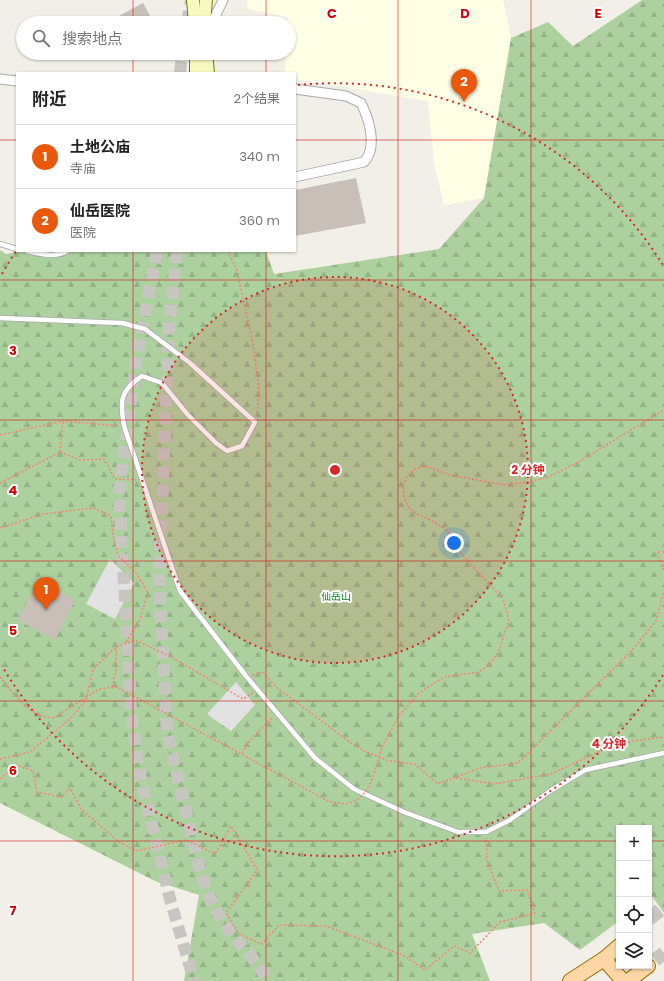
<!DOCTYPE html>
<html lang="zh">
<meta charset="utf-8">
<style>
body{margin:0;font-family:Poppins,"Noto Sans SC",sans-serif;background:#f6f6f6;color:#222}
.controls{position:absolute;right:12px;bottom:12px;display:grid;overflow:hidden;border-radius:0px;box-shadow:0 1px 3px #0004}
.controls button{width:36px;height:36px;display:grid;place-items:center;padding:0;border:0;border-bottom:1px solid #e0e0e0;background:#fff;color:#222;font:20px sans-serif}
.you{position:absolute;left:454px;top:543px;width:14px;height:14px;margin:-10px;border:3px solid #fff;border-radius:50%;background:#1a73e8;box-shadow:0 0 0 6px #1a73e833}
.badge{display:grid;place-items:center;width:26px;height:26px;border-radius:50%;background:#ea580c;color:#fff;font-size:13px;font-weight:700}
.pin{position:absolute;translate:-50% -33px;filter:drop-shadow(0 1px 2px #0008)}
.pin::after{content:'';position:absolute;top:21px;width:14px;height:12px;background:inherit;clip-path:polygon(0 0,100% 0,50% 100%)}
.list{margin:0;padding:0;list-style:none}
h2{display:flex;justify-content:space-between;align-items:center;height:52px;margin:0;padding:0 16px;font-size:17px}
h2 small{font-size:13px;font-weight:400;color:#767676}
.list li{display:grid;grid-template-columns:26px 1fr auto;gap:12px;align-items:center;box-sizing:border-box;height:64px;padding:0 16px;border-top:1px solid #e0e0e0}
.list b{display:block;font-size:15px;white-space:nowrap}
.list p{margin:0;font-size:13px;white-space:nowrap;color:#767676}
.list em{font-size:13px;font-style:normal;color:#767676}
.icon{flex:none;width:22px;height:22px;fill:none;stroke:currentColor;stroke-width:2;stroke-linecap:round;stroke-linejoin:round}
.map{position:relative;flex:none;width:664px;height:981px;overflow:hidden}
.search{position:absolute;background:#fff;box-shadow:0 1px 3px #0004;left:16px;top:16px;width:280px;height:44px;display:flex;align-items:center;gap:10px;box-sizing:border-box;padding:0 14px;border-radius:22px;color:#767676;font-size:15px}
.panel{position:absolute;background:#fff;box-shadow:0 1px 3px #0004;left:16px;top:72px;width:280px;height:180px;border-radius:0px}
.map>svg:first-child{display:block}
.education{fill:#ffffe5}
.forest{fill:url(#forest-firs)}
.parking{fill:#e2e2e2}
.building{fill:#c7bfb8}
.lines{fill:none;stroke-linecap:round;stroke-linejoin:round}
.secondary-tunnel{stroke:#c8c6c1;stroke-width:12;stroke-dasharray:12 6;stroke-linecap:butt}
.primary-tunnel{stroke:#c8c6c1;stroke-width:14;stroke-dasharray:14 7;stroke-linecap:butt}
.lane-casing{stroke:#a9a9a9;stroke-width:6}
.street-casing{stroke:#a9a9a9;stroke-width:11}
.secondary-casing{stroke:#707d05;stroke-width:14}
.primary-casing{stroke:#a06b00;stroke-width:16}
.path{stroke:#fa8072;stroke-width:1.5;stroke-dasharray:2 2;stroke-linecap:butt}
.lane{stroke:#fff;stroke-width:4.5}
.street{stroke:#fff;stroke-width:9}
.secondary{stroke:#f7fabf;stroke-width:12}
.primary{stroke:#fcd6a4;stroke-width:14}
.path-bridge{stroke:#fa8072;stroke-width:1.5;stroke-dasharray:2 2;stroke-linecap:butt}
.grid{fill:none;stroke:#d40000;stroke-width:1;stroke-opacity:0.55}
.ring{fill:none;stroke:#d62828;stroke-width:2;stroke-dasharray:2 4}
.labels{text-anchor:middle;stroke-width:4;stroke-linejoin:round;paint-order:stroke}
.park-label{font-size:10px;fill:#0c8416;stroke:#fff}
.grid-label{font-size:13px;text-anchor:middle;font-weight:bold;fill:#d40000;stroke:#fff;stroke-width:4;stroke-linejoin:round;paint-order:stroke}
.centre{fill:#d62828;stroke:#fff;stroke-width:2}
.ring-label{font-size:12px;text-anchor:middle;font-weight:bold;fill:#d62828;stroke:#fff;stroke-width:4;stroke-linejoin:round;paint-order:stroke}
</style>
<div class="map">
<svg width="664" height="981" viewBox="0 0 664 981">
<defs>
<pattern id="forest-firs" width="22" height="20" patternUnits="userSpaceOnUse"><rect width="22" height="20" fill="#add19e"/><path d="M5 1l3.5 6h-7zM16 11l3.5 6h-7z" fill="#95b388"/></pattern>
</defs>
<rect width="100%" height="100%" fill="#f2efe9"/>
<!-- education -->
<path class="education" d="M247 0H503L511 38 484 198 444 205 434 163 428 101 295 79V73H285L286 53H289L288 17 248 9Z"/>
<!-- forest -->
<path class="forest" d="M642 0H664V913L652 896 649 898V828H619V921L580 950 544 923 472 934 490 981H184L199 895 155 881 0 803V250L6 254 23 251H266L274 274 439 249 484 198 511 38 548 22 573 46Z"/>
<!-- parking -->
<g class="parking">
<path d="M110 559 134 583 115 619 86 604Z"/>
<path d="M236 682 255 705 231 731 207 714Z"/>
</g>
<!-- building -->
<g class="building">
<path d="M143 3 154 23H123L119 16Z"/>
<path d="M356 178 366 223 295 236V190Z"/>
<path d="M38 579 75 600 55 640 18 620Z"/>
</g>
<g class="lines">
<!-- secondary-tunnel -->
<g class="secondary-tunnel">
<path d="M187 23 191 0"/>
<path d="M180 73 182 53"/>
<path d="M157 251 137 357 119 492 131 711 140 776 170 899 194 981"/>
<path d="M177 251 169 328 159 583 167 732 199 867 214 908 232 935 251 956 269 981"/>
</g>
<!-- primary-tunnel -->
<g class="primary-tunnel">
<path d="M649 919 664 907"/>
<path d="M655 960 664 953"/>
</g>
<!-- lane casing -->
<g class="lane-casing">
<g id="lane">
<path d="M0 244 17 249"/>
<path d="M27 251C40 254 56 258 67 251"/>
<path d="M0 318 122 323 145 329 190 363 255 422 242 446 227 451 216 443 188 415 162 383 142 376C119 391 120 402 124 426L180 591 246 676 315 758 354 789 404 812 458 832H486L510 820 550 791 585 770 664 753"/>
</g>
</g>
<!-- street casing -->
<g class="street-casing">
<g id="street">
<path d="M212 23 223 0"/>
<path d="M0 79 17 81"/>
<path d="M295 89 346 96 361 103C369 119 378 147 364 162L295 177"/>
</g>
</g>
<!-- secondary casing -->
<g class="secondary-casing">
<g id="secondary">
<path d="M193 0 195 23"/>
<path d="M204 23 206 0"/>
<path d="M196 53V73"/>
<path d="M206 53 208 73"/>
</g>
</g>
<!-- primary casing -->
<g class="primary-casing">
<g id="primary">
<path d="M604 959 623 981"/>
<path d="M570 981 604 959 619 946"/>
<path d="M628 981 648 966"/>
</g>
</g>
<!-- path -->
<g class="path">
<path d="M228 251 237 271 253 343 259 390 257 415"/>
<path d="M0 435 63 421 118 426"/>
<path d="M60 452 63 421"/>
<path d="M0 483 60 452 80 460 104 459 115 479 136 480"/>
<path d="M0 528 43 514 93 508 111 516 113 536 118 555 137 574 148 593 140 619 125 644"/>
<path d="M664 552H657L664 571"/>
<path d="M252 675 263 672 276 687 351 743 366 752 389 761 414 764 438 784 480 768 518 763 632 650 656 621 664 591"/>
<path d="M112 687 116 671V647"/>
<path d="M382 747 398 717 419 693 444 677 479 672 490 664 499 651 509 620 503 599 458 550 447 530 429 519 417 514 409 508 404 498 403 485 407 477 415 469 426 466 450 475 504 485 530 482 551 476 580 461 664 410"/>
<path d="M242 753 250 740 273 717"/>
<path d="M0 759 30 752 71 718 86 700 93 669 116 647 135 640 173 658 243 699 253 693"/>
<path d="M456 778 493 784 551 774 598 752 633 741 664 737"/>
<path d="M0 779 16 765 33 771 37 792 62 797 70 788 81 809 119 842 136 851 186 840 215 854 231 826 257 870 226 913 239 934 262 944 279 925 326 926 405 956 425 970 454 946 470 953 500 922 535 913 527 890 499 891 487 861 486 838"/>
</g>
<!-- lane -->
<use href="#lane" class="lane"/>
<!-- street -->
<use href="#street" class="street"/>
<!-- secondary -->
<use href="#secondary" class="secondary"/>
<!-- primary -->
<use href="#primary" class="primary"/>
<!-- path-bridge -->
<path class="path-bridge" d="M0 677C15 695 29 717 54 718L99 689 117 687 328 801C369 814 372 776 382 747"/>
</g>
<!-- grid -->
<path class="grid" d="M133 0V23M266 0V23M398 0V981M531 0V981M133 53V73M266 53V73M0 140H17M295 140H664M133 251V981M266 251V981M0 280H664M0 420H664M0 561H664M0 701H664M0 841H619M649 841H664"/>
<!-- distance rings -->
<circle cx="335" cy="470" r="193" fill="#d62828" fill-opacity=".12"/>
<g class="ring">
<circle cx="335" cy="470" r="193"/>
<path d="M663 675A387 387 0 0 1 2 666M2 274A387 387 0 0 1 16 251M298 85A387 387 0 0 1 663 265"/>
</g>
<g class="labels">
<!-- park labels -->
<g class="park-label">
<text x="336" y="600">仙岳山</text>
</g>
</g>
<g class="grid-label">
<text x="332" y="18">C</text>
<text x="465" y="18">D</text>
<text x="598" y="18">E</text>
<text x="13" y="355">3</text>
<text x="13" y="495">4</text>
<text x="13" y="635">5</text>
<text x="13" y="775">6</text>
<text x="13" y="915">7</text>
</g>
<circle cx="335" cy="470" r="6" class="centre"/>
<g class="ring-label">
<text x="528" y="474">2 分钟</text>
<text x="609" y="748">4 分钟</text>
</g>
</svg>
<div class="controls">
<button>+</button>
<button>−</button>
<button><svg class="icon" aria-label="locate" viewBox="0 0 24 24"><circle cx="12" cy="12" r="6"/><path d="M12 2v4M12 18v4M2 12h4M18 12h4"/></svg></button>
<button><svg class="icon" aria-label="layers" viewBox="0 0 24 24"><path d="M12 4l9 5-9 5-9-5zM3 14l9 5 9-5"/></svg></button>
</div>
<div class="you"></div>
<div class="pin badge" style="left:46px;top:610px">1</div>
<div class="pin badge" style="left:464px;top:102px">2</div>
<div class="search"><svg class="icon" aria-label="search" viewBox="0 0 24 24"><circle cx="10" cy="10" r="6"/><path d="M15 15l6 6"/></svg>搜索地点</div>
<section class="panel">
<h2>附近<small>2个结果</small></h2>
<ul class="list">
<li><span class="badge">1</span><div><b>土地公庙</b><p>寺庙</p></div><em>340 m</em></li>
<li><span class="badge">2</span><div><b>仙岳医院</b><p>医院</p></div><em>360 m</em></li>
</ul>
</section>
</div>
